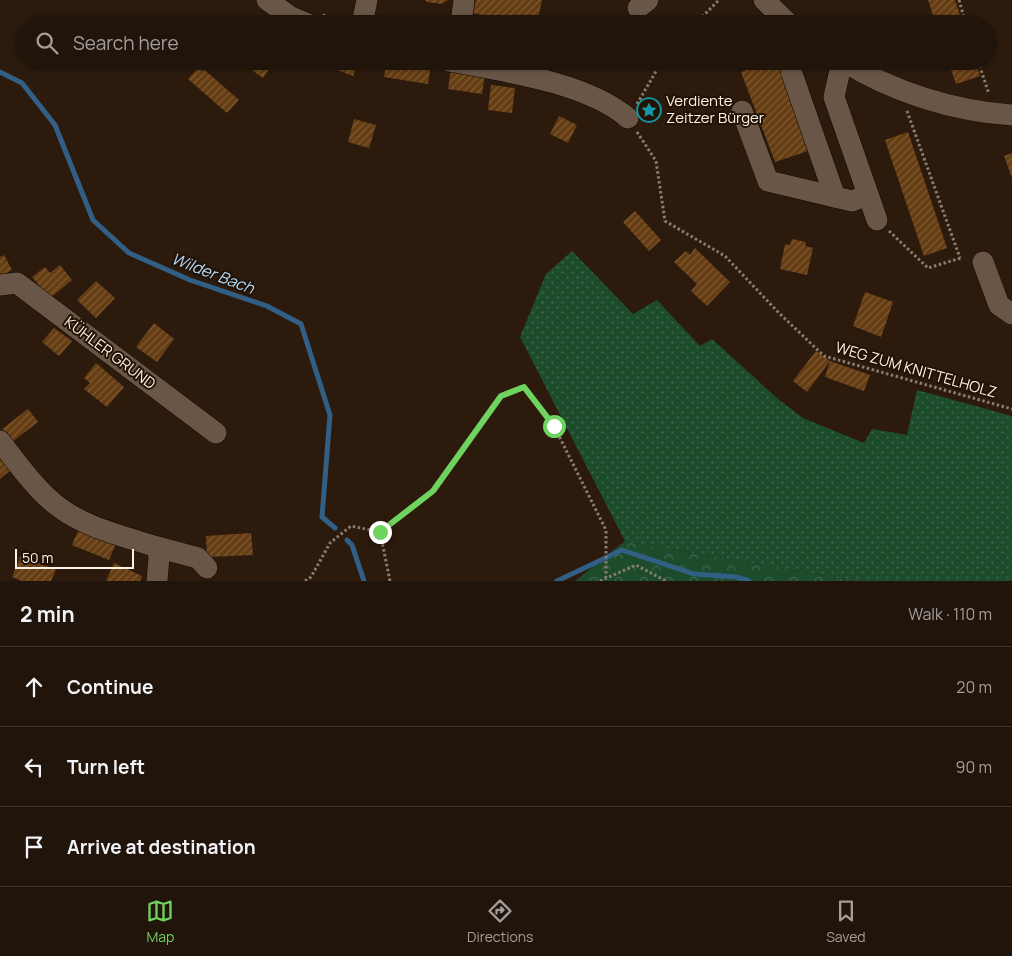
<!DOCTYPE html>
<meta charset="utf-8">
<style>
body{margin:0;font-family:Manrope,sans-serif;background:#291d13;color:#f1f3f6}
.scale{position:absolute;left:15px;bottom:12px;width:119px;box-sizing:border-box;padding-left:5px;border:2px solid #fcf1e7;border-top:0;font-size:14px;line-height:18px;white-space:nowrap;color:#fcf1e7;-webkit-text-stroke:4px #221204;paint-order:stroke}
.stop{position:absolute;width:15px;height:15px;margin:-11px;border:4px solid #6fd360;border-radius:50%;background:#fff}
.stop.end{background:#6fd360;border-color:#fff;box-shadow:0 1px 5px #0008}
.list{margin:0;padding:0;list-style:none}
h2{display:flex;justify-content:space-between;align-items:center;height:65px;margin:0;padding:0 20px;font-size:21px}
h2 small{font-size:16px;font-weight:400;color:#a29e9c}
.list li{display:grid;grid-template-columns:32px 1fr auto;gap:15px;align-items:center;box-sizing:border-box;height:80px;padding:0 20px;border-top:1px solid #3e332b}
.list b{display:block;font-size:19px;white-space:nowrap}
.list em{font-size:16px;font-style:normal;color:#a29e9c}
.icon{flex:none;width:28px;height:28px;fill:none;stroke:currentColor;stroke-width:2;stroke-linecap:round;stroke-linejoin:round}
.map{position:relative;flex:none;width:1012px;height:581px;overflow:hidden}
.search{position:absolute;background:#21140a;box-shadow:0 1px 4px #0004;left:15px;right:15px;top:15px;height:55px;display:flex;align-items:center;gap:12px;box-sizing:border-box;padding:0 18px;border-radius:28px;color:#a29e9c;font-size:19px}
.sheet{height:305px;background:#21140a}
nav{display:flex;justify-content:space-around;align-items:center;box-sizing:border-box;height:70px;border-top:1px solid #3e332b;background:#21140a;font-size:14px;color:#a29e9c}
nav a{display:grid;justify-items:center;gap:2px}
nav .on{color:#6fd360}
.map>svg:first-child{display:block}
.forest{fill:url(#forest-crowns)}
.park{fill:url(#park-dots)}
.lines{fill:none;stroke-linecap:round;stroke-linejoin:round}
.stream{stroke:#315f85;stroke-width:5}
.building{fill:url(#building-hatch)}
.minor-casing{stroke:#130600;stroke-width:22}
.path{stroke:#8a7c6f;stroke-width:3;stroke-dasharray:2.5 2.5;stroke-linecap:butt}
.minor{stroke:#695646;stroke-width:21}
.route{stroke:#6fd360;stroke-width:6}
.labels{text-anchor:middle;stroke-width:4;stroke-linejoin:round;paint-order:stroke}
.poi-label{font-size:15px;fill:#fcf1e7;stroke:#221204;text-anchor:start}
.street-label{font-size:15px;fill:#fcf1e7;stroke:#221204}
.water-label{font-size:16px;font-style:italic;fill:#b0d9fd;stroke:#221204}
</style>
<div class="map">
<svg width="1012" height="581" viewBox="0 0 1012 581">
<defs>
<pattern id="forest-crowns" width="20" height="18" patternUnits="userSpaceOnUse" patternTransform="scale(1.25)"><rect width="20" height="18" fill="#1d4c2d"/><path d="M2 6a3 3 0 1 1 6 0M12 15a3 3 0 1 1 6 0" fill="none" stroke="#3f664b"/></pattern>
<pattern id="park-dots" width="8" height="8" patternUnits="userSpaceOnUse" patternTransform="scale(1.25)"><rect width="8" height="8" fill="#1d4c2d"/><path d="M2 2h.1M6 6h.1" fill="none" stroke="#3f664b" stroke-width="1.8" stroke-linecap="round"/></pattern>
<pattern id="building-hatch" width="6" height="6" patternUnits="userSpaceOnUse" patternTransform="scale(1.25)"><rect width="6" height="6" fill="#663d13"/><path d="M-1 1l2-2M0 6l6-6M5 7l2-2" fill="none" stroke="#7d5a35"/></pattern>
</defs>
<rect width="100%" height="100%" fill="#2c1b0d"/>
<!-- forest -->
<path class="forest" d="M625 541 854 581H575Z"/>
<!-- park -->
<path class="park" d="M572 251 633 314 657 300 700 346 712 339 778 399 803 418 864 443 872 429 907 435 917 390 1012 416V581H854L625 541 520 337 546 274Z"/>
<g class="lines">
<!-- stream -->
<g class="stream">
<path d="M0 72 22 83 55 125 93 220 129 253 190 280 267 306 301 324 330 415 322 517 335 528"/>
<path d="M347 540 352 545 364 581"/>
<path d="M557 581 622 550 694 574 736 577 749 581"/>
</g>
</g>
<!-- building -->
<g class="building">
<path d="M425 0H448L442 4 427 2Z"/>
<path d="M476 0H542L537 24H526L473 13Z"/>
<path d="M928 0H955L963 24H936Z"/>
<path d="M36 18 46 24H32Z"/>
<path d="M239 61H273L274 62 263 78Z"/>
<path d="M315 61H359L353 76Z"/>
<path d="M387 61 431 64 428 84 384 77Z"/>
<path d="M773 61H781L811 150 775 162 741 72Z"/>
<path d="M948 61H975L980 76 956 84Z"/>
<path d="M200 66 239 100 227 113 188 79Z"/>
<path d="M451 69 485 74 482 94 448 89Z"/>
<path d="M491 85 515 88 512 113 488 110Z"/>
<path d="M559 116 577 125 568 143 550 134Z"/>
<path d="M354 119 376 125 369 148 348 142Z"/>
<path d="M908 132 947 248 924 256 885 140Z"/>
<path d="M1012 153V178L1004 156Z"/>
<path d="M635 211 661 240 649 251 623 222Z"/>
<path d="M792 239 806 242 805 246 813 248 807 275 780 269 785 244 790 245Z"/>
<path d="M695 248 730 282 707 306 691 291 697 284 674 262 686 251 690 255Z"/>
<path d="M4 255 12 270 0 277V257Z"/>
<path d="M60 265 72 280 50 298 32 277 45 267 50 273Z"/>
<path d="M96 281 115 298 96 318 77 300Z"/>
<path d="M865 292 893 302 881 337 853 326Z"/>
<path d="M154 323 174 339 157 362 136 347Z"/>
<path d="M54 328 72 341 59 356 42 342Z"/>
<path d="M816 351 830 361 807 392 793 381Z"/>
<path d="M830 361 870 375 864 391 825 377Z"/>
<path d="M96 363 124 387 107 407 84 389 90 383 84 378Z"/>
<path d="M28 409 38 422 12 442 2 429Z"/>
<path d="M0 457 18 464 0 479Z"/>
<path d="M78 531 117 541 109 560 72 545Z"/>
<path d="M251 533 253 555 207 557 206 536Z"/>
<path d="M21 555 56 570 51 581H22L12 577Z"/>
<path d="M114 563 142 576 140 581H106Z"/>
</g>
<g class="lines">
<!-- minor casing -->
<g class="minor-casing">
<g id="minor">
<path d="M267 0 291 17 308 24"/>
<path d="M764 0 789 24"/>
<path d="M638 8 648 0"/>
<path d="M362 24 367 0"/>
<path d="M461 24 464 0"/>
<path d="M449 61C502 71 586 82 628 118"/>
<path d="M842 61 834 97 877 220"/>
<path d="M843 61C893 92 953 111 1012 115"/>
<path d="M791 71 835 197"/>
<path d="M742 111 768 181 852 201 868 195"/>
<path d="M983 262 999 305 1012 314"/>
<path d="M0 285 17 283 216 433"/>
<path d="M0 441C15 460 30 482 48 498 77 526 120 535 157 547L159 557 157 581"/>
<path d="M157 547 198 558 207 568"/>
</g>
</g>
<!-- path -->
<g class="path">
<path d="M959 0 966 24"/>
<path d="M323 15 345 23"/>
<path d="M695 24 719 0"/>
<path d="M978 61 989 94"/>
<path d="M637 104 662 61"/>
<path d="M907 111 960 258"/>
<path d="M637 132 656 161 665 221 725 256 777 311 824 356 1012 409"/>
<path d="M889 231 928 268 961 258"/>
<path d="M305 581 311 577 330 543 351 526 380 532"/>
<path d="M390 581 380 532 433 491 501 396 524 387 554 426 606 530V577"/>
<path d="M600 581 636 565 666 581"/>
</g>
<!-- minor -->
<use href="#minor" class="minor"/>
</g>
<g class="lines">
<!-- route -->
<path class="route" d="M380 532 433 491 501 396 524 387 554 426"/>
</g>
<!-- icons -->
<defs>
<g id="sight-ring" transform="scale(1.25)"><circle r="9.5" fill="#221204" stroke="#0f9aa8" stroke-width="1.5"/><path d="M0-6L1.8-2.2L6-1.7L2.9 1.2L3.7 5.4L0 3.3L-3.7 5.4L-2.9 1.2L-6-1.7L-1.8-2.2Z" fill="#0f9aa8"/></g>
</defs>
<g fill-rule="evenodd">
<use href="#sight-ring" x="649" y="110"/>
</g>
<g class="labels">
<!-- poi labels -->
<g class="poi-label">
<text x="666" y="106">Verdiente<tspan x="666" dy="17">Zeitzer Bürger</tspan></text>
</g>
<!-- street labels -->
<g class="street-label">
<text transform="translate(110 353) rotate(37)" y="5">KÜHLER GRUND</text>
<text transform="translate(916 370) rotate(16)" y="5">WEG ZUM KNITTELHOLZ</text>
</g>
<!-- water labels -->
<g class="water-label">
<text transform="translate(213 273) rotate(21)" y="6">Wilder Bach</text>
</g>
</g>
</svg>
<div class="scale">50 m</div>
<div class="stop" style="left:554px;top:426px"></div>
<div class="stop end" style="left:380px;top:532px"></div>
<div class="search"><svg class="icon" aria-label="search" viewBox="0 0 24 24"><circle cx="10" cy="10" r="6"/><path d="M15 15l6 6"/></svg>Search here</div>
</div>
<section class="sheet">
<h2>2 min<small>Walk · 110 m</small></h2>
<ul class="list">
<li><svg class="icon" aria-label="ahead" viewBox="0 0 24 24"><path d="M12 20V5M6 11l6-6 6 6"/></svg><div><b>Continue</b></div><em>20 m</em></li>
<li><svg class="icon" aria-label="left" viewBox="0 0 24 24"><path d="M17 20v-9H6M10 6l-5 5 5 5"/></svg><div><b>Turn left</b></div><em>90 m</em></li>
<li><svg class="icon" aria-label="arrive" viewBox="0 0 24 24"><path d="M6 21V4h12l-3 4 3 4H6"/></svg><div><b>Arrive at destination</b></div></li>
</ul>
</section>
<nav>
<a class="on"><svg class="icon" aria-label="map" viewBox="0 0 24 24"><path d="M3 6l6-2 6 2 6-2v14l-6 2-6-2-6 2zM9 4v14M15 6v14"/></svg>Map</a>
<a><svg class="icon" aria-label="directions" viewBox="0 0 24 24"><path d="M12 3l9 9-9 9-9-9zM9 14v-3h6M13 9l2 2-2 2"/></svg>Directions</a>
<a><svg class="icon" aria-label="saved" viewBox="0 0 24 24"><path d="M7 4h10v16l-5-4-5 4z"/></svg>Saved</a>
</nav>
